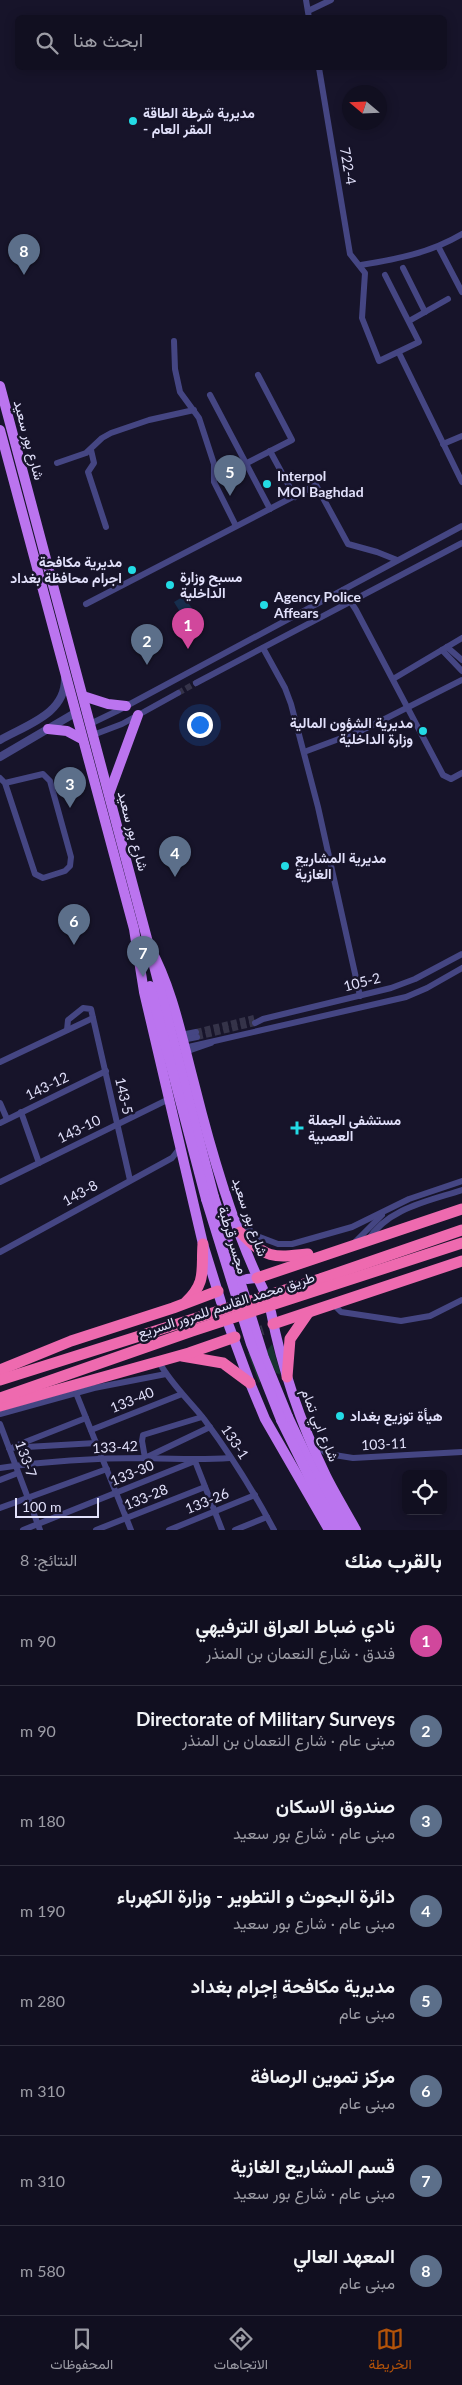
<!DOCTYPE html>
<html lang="ar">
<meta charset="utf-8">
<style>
body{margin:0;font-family:Lato,Vazirmatn,sans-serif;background:#1a1829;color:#f1f3f6;direction:rtl}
.controls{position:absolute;right:15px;bottom:15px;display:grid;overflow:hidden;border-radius:8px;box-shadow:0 2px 12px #0003}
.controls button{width:45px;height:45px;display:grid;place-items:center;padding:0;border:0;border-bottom:1px solid #302f3e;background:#110f20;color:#f1f3f6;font:25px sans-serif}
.compass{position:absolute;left:342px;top:85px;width:45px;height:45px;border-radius:50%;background:#110f20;box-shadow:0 2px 12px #0003;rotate:289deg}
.scale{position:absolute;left:15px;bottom:12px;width:84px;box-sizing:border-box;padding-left:5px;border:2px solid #e2e1fb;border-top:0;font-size:14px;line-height:18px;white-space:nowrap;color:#e2e1fb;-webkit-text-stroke:4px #17142a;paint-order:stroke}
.you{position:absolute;left:199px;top:724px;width:18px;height:18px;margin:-12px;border:4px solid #fff;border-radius:50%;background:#1a73e8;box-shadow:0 0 0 8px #1a73e833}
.badge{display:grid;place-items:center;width:32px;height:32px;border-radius:50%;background:#b45309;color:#fff;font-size:16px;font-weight:700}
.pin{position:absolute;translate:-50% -41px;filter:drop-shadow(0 1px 2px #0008)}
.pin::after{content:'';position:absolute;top:26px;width:18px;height:15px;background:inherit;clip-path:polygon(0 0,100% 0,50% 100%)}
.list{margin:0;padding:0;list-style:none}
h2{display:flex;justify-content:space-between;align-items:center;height:65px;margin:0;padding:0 20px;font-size:21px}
h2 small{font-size:16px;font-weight:400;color:#9c9ca5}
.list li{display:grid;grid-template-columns:32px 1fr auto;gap:15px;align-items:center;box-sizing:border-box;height:90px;padding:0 20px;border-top:1px solid #302f3e}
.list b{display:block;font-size:19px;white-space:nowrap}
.list p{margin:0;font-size:16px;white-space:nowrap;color:#9c9ca5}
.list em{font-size:16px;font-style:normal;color:#9c9ca5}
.icon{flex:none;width:28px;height:28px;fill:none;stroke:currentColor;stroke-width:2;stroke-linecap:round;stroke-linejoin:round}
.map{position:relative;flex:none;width:462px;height:1530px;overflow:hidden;direction:ltr}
.search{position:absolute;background:#110f20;box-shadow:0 2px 12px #0003;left:15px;right:15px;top:15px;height:55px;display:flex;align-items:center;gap:12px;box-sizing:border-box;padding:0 18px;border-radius:8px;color:#9c9ca5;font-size:19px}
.sheet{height:785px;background:#110f20}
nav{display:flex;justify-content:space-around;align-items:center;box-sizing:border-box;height:70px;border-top:1px solid #302f3e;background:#110f20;font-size:14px;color:#9c9ca5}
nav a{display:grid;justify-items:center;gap:2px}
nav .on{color:#b45309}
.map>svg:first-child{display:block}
.green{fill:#183331}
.water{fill:#162d4c}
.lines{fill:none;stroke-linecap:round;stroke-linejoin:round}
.minor-tunnel{stroke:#353349;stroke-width:6;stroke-dasharray:6 3;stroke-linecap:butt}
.primary-tunnel{stroke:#353349;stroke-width:10;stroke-dasharray:10 5;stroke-linecap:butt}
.minor{stroke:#454683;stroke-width:6}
.tertiary{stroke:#454683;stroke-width:8}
.primary{stroke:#bb74ef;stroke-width:10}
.motorway{stroke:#ee6aaf;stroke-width:11}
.primary-bridge{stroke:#bb74ef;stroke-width:10}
.motorway-bridge{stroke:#ee6aaf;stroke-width:11}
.poi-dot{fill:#23dbe5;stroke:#17142a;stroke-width:2}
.labels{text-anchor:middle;stroke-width:5;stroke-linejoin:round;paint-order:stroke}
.poi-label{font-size:14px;font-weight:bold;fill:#e2e1fb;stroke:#17142a;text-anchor:start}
.street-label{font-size:14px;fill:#e2e1fb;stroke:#17142a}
</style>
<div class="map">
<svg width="462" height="1530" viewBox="0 0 462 1530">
<rect width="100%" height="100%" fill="#17142a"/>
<!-- green -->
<path class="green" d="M272 1344 281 1375 276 1373 273 1366 259 1383 248 1353 263 1356Z"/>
<!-- water -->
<path class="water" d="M184 596 198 618 188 625 174 602Z"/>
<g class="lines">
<!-- minor-tunnel -->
<g class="minor-tunnel">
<path d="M178 693 196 683"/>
<path d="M196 1032 254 1018"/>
<path d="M197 1037 255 1023"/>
</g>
<!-- primary-tunnel -->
<path class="primary-tunnel" d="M247 1335 263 1330"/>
<!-- minor -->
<g class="minor">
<path d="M306 0 309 18"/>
<path d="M308 11 331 0"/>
<path d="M319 68 350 254 365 273 362 318 379 361 419 342 385 275"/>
<path d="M439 248 462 292"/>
<path d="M361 265C397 259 430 253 462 234"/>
<path d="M403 268 425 312"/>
<path d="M409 321 448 299"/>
<path d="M174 341 175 369 180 392 199 418 214 464V482L236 526"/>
<path d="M399 353 462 482"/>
<path d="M210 395 270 509"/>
<path d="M443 444 462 436"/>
<path d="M91 450 94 463 88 472 106 527"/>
<path d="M270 451 295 497"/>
<path d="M57 463 86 453 102 438 111 433 149 420 194 410"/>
<path d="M247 463 292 440 258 375"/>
<path d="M343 590 356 610 443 775 451 779 462 773"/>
<path d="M86 604 316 485 348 544 377 552 397 560"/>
<path d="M447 647 462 660"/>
<path d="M263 648 285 688 291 704 318 807 360 996"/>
<path d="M442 650 462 671"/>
<path d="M393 679 462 638"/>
<path d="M196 683 462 543"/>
<path d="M90 724 117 711 462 526"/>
<path d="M93 735 122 724 178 693"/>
<path d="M304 752 363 730 462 680"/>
<path d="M0 778 5 783 35 874 43 878 65 871 70 866 71 857 50 781 43 774 5 783"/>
<path d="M255 1023 263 1019 391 988 415 979 462 954"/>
<path d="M67 1030 68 1020 83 1008 91 1009 130 1180"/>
<path d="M181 1035 196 1032"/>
<path d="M182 1040 197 1037"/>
<path d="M184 1048 406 997 427 988 462 968"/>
<path d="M185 1052 211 1043"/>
<path d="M0 1062 93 1018"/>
<path d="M0 1103 7 1119"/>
<path d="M21 1112 39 1163"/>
<path d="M0 1123 106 1071"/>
<path d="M0 1182 169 1099"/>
<path d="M237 1220 257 1236 278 1244H292L352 1227 409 1199 462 1181"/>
<path d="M368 1240C388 1208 429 1201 462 1190"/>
<path d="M354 1243 382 1215"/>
<path d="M0 1252 172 1158 180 1148"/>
<path d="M333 1304 341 1312 401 1321 430 1316 462 1300"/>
<path d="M159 1362C171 1384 189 1400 204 1419 230 1454 254 1492 274 1530"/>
<path d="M76 1393 131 1530"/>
<path d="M0 1414 94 1388 166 1374"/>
<path d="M202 1417 143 1435 142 1441 145 1458 210 1427"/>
<path d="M0 1424 40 1530"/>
<path d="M91 1430 182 1394"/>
<path d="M314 1445 328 1454 353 1458 462 1452"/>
<path d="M15 1446 86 1418"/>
<path d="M9 1448 96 1443"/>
<path d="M0 1468C47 1461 98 1458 146 1458 174 1459 202 1460 230 1458"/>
<path d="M0 1480 18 1473"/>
<path d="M0 1508 107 1469"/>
<path d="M23 1530 195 1461 222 1530"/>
<path d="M96 1530 205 1487"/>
<path d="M169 1530 255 1495"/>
<path d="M235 1530 267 1517"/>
</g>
<!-- tertiary -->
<g class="tertiary">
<path d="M0 740C26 725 66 714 65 678"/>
<path d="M0 757 75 713"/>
</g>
<!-- primary -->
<g class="primary">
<path d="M0 386 149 946C173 989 182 1039 195 1087 211 1151 234 1230 263 1289"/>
<path d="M0 430 134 929 144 992 203 1244 221 1302"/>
<path d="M83 696 108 704 126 706"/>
<path d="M48 729 67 731 82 739"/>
<path d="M109 794 138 715"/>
<path d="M154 966 214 1197"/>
<path d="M150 986 206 1199"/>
<path d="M247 1279 257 1278"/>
<path d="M271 1312C282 1369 301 1424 326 1476 335 1494 346 1512 356 1530"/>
<path d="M229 1326 250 1383 265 1419 329 1530"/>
<path d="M288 1417 314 1472 347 1530"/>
<path d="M281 1420 315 1489 338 1530"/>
</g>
<!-- motorway -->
<g class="motorway">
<path d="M240 1232C266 1259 273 1258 308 1254"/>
<path d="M257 1278 462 1209"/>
<path d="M186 1302C207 1282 201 1270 203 1244"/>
<path d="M273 1324 462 1261"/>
<path d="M182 1356 223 1363 250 1383"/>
<path d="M0 1370 71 1341 173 1308 218 1291"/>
<path d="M287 1377 290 1339 308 1313"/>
<path d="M0 1406 189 1353 235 1337"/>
</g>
<!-- primary-bridge -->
<g class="primary-bridge">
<path d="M214 1197 264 1358 288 1417"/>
<path d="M206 1199 251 1344 281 1420"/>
</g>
<!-- motorway-bridge -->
<g class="motorway-bridge">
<path d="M0 1380 320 1279 462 1230"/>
<path d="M0 1398 192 1331 462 1243"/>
</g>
</g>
<!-- markers -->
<g class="poi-dot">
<circle cx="133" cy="121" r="5"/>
<circle cx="267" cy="484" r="5"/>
<circle cx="132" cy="570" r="5"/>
<circle cx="170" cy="585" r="5"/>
<circle cx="264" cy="605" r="5"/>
<circle cx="423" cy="731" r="5"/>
<circle cx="285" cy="866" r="5"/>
<path d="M294.5 1120.5h5v5h5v5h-5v5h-5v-5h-5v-5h5z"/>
<circle cx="340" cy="1416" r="5"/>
</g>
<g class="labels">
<!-- poi labels -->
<g class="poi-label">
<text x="143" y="118">مديرية شرطة الطاقة<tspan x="143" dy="16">- المقر العام</tspan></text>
<text x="277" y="481">Interpol<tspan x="277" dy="16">MOI Baghdad</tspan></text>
<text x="122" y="567" text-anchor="end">مديرية مكافحة<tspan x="122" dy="16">اجرام محافظة بغداد</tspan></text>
<text x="180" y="582">مسبح وزارة<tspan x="180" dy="16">الداخلية</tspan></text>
<text x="274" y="602">Agency Police<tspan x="274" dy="16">Affears</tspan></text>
<text x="413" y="728" text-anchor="end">مديرية الشؤون المالية<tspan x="413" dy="16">وزارة الداخلية</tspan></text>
<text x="295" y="863">مديرية المشاريع<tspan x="295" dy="16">الغازية</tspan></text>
<text x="308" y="1125">مستشفى الجملة<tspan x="308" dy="16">العصبية</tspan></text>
<text x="350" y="1421">هيأة توزيع بغداد</text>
</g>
<!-- street labels -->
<g class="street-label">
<text transform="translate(348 166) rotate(80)" y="5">722-4</text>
<text transform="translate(29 440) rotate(75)" y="5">شارع بور سعيد</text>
<text transform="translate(133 831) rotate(75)" y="5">شارع بور سعيد</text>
<text transform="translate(362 982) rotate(-14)" y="5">105-2</text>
<text transform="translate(47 1086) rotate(-26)" y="5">143-12</text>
<text transform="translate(124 1096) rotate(77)" y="5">143-5</text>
<text transform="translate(79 1129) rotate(-26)" y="5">143-10</text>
<text transform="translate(80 1193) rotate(-29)" y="5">143-8</text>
<text transform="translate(250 1217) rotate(71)" y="5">شارع بور سعيد</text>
<text transform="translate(233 1240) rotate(73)" y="5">مجسر قرطبة</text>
<text transform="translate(226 1305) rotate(-18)" y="5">طريق محمد القاسم للمرور السريع</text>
<text transform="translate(132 1400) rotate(-22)" y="5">133-40</text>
<text transform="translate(320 1425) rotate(68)" y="5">شارع ابي تمام</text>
<text transform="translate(235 1442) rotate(57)" y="5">133-1</text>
<text transform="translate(384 1444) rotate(-3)" y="5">103-11</text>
<text transform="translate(115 1447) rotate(-3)" y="5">133-42</text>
<text transform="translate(26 1459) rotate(70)" y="5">133-7</text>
<text transform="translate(132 1473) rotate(-22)" y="5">133-30</text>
<text transform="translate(146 1497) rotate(-22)" y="5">133-28</text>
<text transform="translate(207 1501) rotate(-22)" y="5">133-26</text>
</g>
</g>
</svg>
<div class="controls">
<button><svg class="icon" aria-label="locate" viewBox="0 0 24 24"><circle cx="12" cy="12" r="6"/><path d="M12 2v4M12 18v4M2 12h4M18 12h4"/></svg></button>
</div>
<svg class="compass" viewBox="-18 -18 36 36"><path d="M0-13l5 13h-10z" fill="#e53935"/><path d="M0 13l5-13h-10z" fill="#9c9ca5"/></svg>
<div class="scale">100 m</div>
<div class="you"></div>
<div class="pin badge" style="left:188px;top:649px;background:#d1479c">1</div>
<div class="pin badge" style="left:147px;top:665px;background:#5c6f8a">2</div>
<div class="pin badge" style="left:70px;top:808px;background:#5c6f8a">3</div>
<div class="pin badge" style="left:175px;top:877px;background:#5c6f8a">4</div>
<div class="pin badge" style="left:230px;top:496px;background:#5c6f8a">5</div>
<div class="pin badge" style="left:74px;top:945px;background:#5c6f8a">6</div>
<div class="pin badge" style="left:143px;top:977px;background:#5c6f8a">7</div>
<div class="pin badge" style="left:24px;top:275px;background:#5c6f8a">8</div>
<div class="search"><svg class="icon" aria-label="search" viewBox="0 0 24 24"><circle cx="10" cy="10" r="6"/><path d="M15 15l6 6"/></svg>ابحث هنا</div>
</div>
<section class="sheet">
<h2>بالقرب منك<small>النتائج: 8</small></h2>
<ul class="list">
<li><span class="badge" style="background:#d1479c">1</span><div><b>نادي ضباط العراق الترفيهي</b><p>فندق · شارع النعمان بن المنذر</p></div><em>90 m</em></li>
<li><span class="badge" style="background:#5c6f8a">2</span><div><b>Directorate of Military Surveys</b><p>مبنى عام · شارع النعمان بن المنذر</p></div><em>90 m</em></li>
<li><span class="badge" style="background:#5c6f8a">3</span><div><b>صندوق الاسكان</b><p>مبنى عام · شارع بور سعيد</p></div><em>180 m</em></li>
<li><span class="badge" style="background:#5c6f8a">4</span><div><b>دائرة البحوث و التطوير - وزارة الكهرباء</b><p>مبنى عام · شارع بور سعيد</p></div><em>190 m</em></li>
<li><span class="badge" style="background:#5c6f8a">5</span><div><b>مديرية مكافحة إجرام بغداد</b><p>مبنى عام</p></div><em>280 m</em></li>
<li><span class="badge" style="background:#5c6f8a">6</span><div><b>مركز تموين الرصافة</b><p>مبنى عام</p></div><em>310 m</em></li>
<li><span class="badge" style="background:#5c6f8a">7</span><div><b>قسم المشاريع الغازية</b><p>مبنى عام · شارع بور سعيد</p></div><em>310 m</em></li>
<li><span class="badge" style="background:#5c6f8a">8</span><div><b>المعهد العالي</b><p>مبنى عام</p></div><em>580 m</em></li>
</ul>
</section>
<nav>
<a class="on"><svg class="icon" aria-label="map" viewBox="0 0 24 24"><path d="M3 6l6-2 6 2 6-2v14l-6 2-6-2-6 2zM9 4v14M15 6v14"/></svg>الخريطة</a>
<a><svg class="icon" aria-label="directions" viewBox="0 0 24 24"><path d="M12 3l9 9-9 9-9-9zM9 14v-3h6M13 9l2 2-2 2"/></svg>الاتجاهات</a>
<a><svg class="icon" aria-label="saved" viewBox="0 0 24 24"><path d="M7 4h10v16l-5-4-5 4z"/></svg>المحفوظات</a>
</nav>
